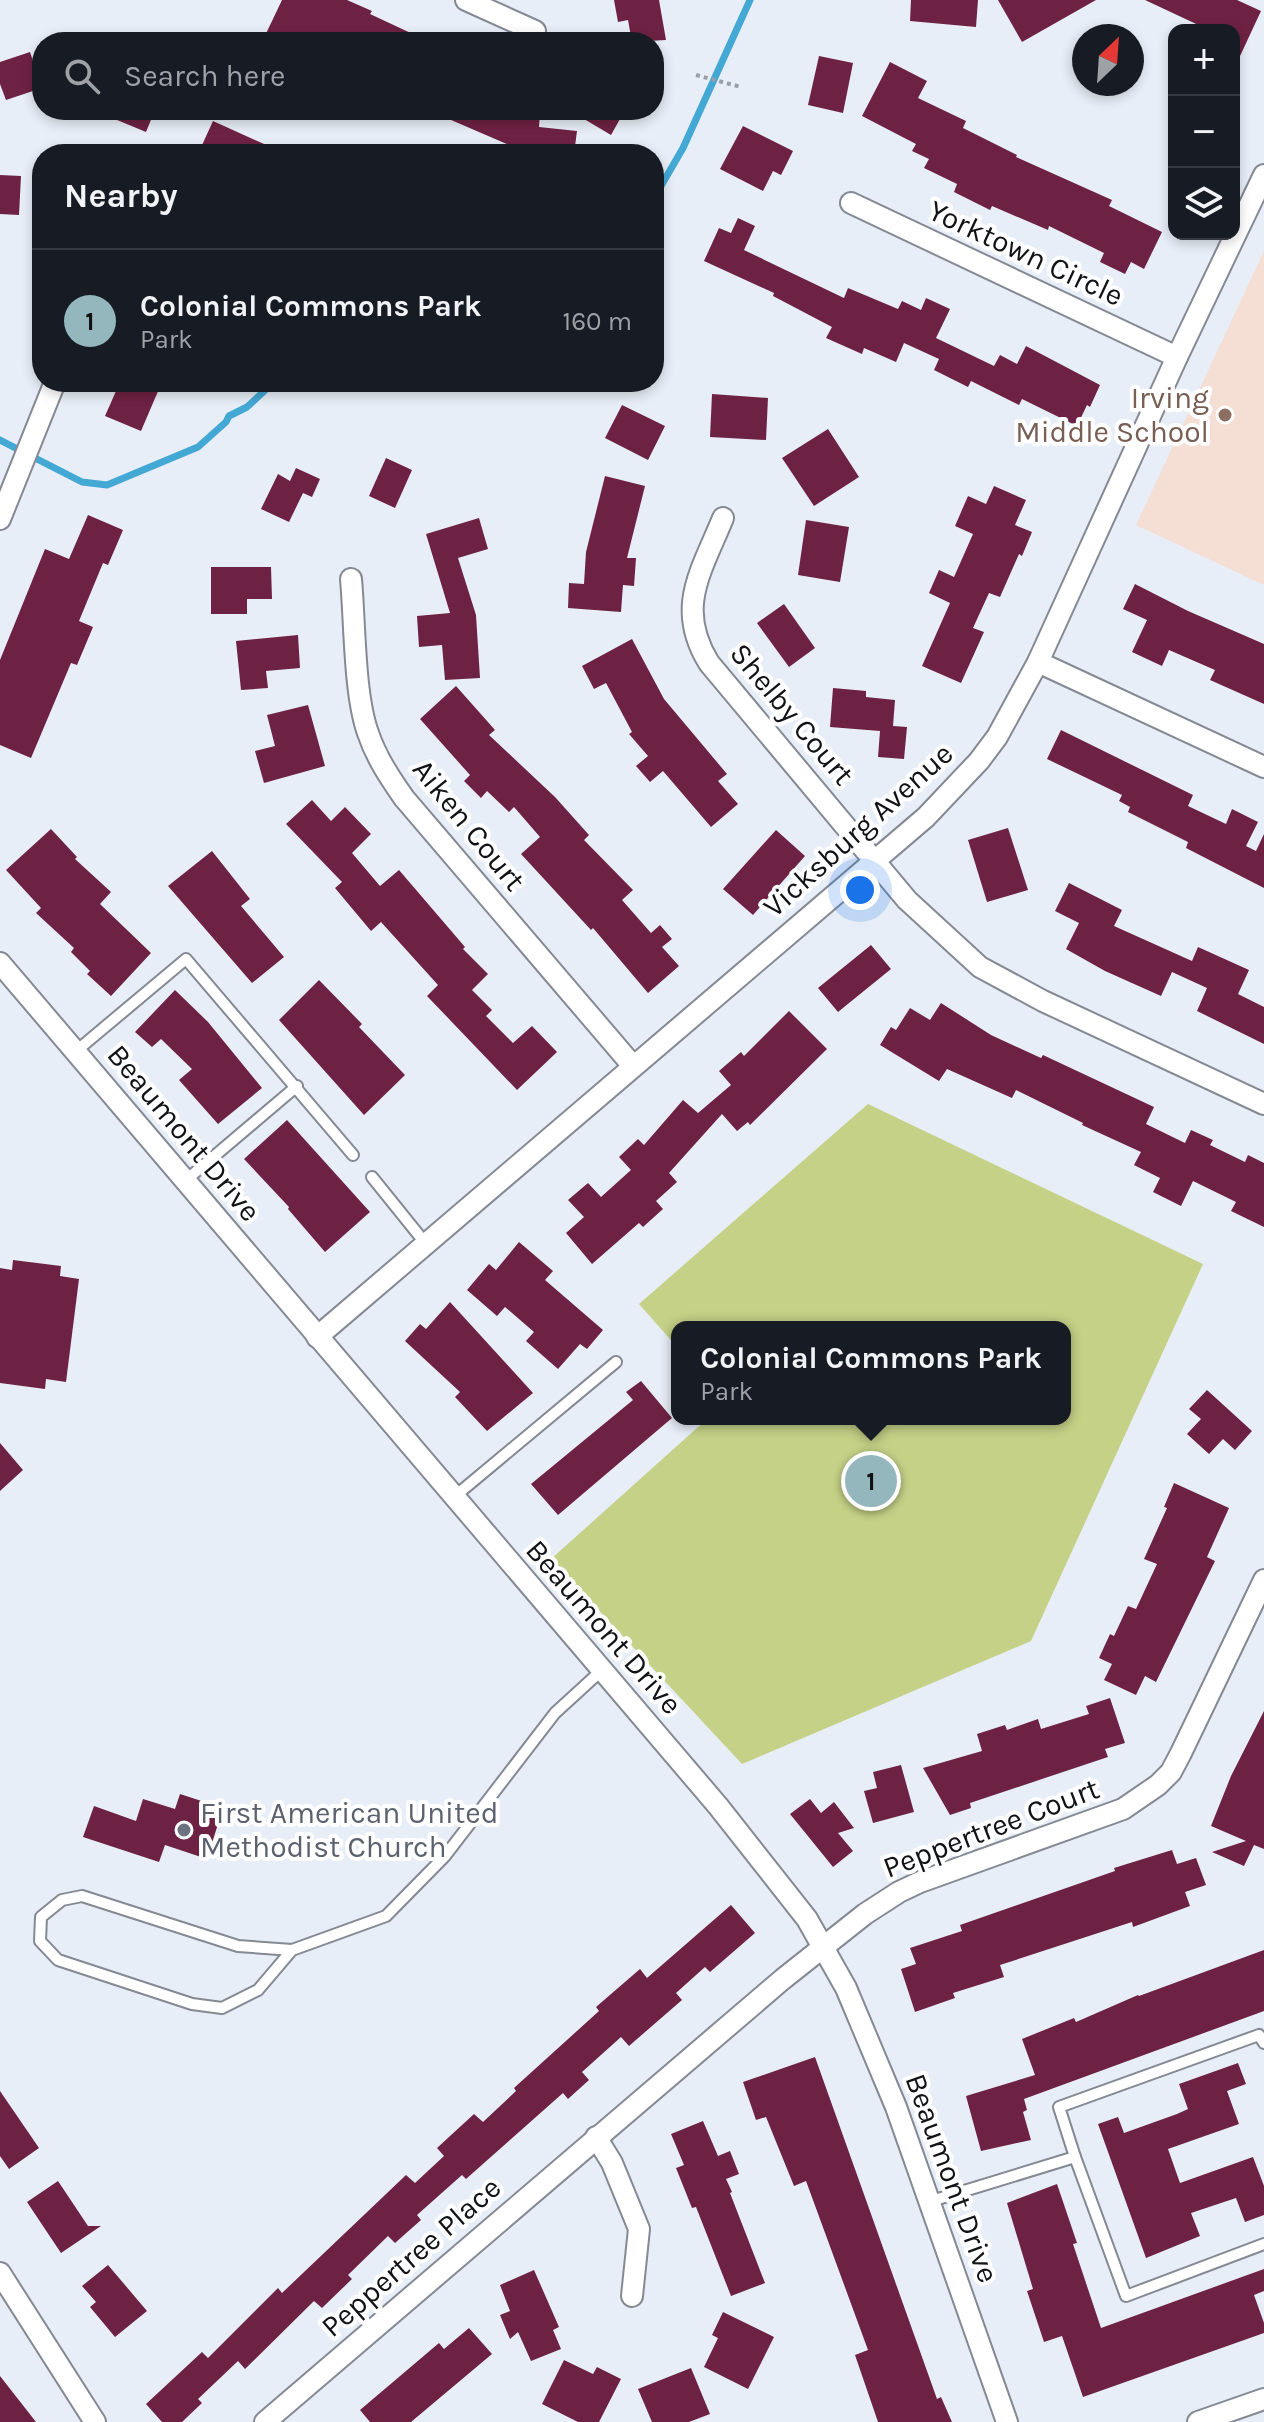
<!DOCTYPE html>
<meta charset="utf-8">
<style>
body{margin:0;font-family:Karla,sans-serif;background:#242831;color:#f1f3f6}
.controls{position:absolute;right:24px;top:24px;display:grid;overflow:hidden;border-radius:16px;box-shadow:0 4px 12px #0003}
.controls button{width:72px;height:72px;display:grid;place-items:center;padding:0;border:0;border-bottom:2px solid #363941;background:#171b24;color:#f1f3f6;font:40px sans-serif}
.compass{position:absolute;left:1072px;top:24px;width:72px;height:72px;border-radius:50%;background:#171b24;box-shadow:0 4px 12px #0003;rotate:25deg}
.you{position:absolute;left:860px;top:890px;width:28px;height:28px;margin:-20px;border:6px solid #fff;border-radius:50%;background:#1a73e8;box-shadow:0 0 0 12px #1a73e833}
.badge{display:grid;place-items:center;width:52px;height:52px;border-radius:50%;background:#94b6bd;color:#111;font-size:26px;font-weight:700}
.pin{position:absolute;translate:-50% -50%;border:4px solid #fff;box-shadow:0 2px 8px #0006}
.popup{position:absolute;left:671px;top:1321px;width:400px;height:104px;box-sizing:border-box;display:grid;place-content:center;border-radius:16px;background:#171b24;filter:drop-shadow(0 2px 6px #0005);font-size:26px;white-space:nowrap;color:#9ea1a6}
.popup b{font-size:30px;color:#f1f3f6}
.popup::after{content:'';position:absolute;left:50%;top:100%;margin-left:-16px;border:16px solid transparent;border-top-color:#171b24}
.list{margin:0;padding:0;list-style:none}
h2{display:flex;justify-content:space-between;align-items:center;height:104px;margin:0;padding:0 32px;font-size:34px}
h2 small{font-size:26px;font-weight:400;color:#9ea1a6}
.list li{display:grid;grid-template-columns:52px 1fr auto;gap:24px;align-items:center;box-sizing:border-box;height:144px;padding:0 32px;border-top:2px solid #363941}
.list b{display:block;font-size:30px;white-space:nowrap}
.list p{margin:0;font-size:26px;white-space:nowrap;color:#9ea1a6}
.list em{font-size:26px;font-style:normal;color:#9ea1a6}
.icon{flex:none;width:44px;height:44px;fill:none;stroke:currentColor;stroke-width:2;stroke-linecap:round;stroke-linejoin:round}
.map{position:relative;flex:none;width:1264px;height:2422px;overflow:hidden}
.search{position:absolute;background:#171b24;box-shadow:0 4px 12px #0003;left:32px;top:32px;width:632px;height:88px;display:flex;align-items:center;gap:20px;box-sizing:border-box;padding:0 28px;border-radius:32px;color:#9ea1a6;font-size:30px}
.panel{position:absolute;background:#171b24;box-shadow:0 4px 12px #0003;left:32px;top:144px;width:632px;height:248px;border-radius:32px}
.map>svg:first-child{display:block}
.education{fill:#f5ded3}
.green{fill:#c5d186}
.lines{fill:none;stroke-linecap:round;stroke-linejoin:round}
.stream{stroke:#43a8d4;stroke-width:7}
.building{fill:#6e2243}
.lane-casing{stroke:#848993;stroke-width:14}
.street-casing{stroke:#848993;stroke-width:24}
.path{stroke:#9ba0a8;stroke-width:4;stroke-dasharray:4 4;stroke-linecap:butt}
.lane{stroke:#fff;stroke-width:10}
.street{stroke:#fff;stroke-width:20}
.education-dot{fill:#8d6e63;stroke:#fff;stroke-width:3}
.worship-dot{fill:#6b7280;stroke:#fff;stroke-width:3}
.labels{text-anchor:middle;stroke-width:8;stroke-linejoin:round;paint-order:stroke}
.street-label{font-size:30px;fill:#101215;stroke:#fff}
.education-label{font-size:30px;fill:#785e54;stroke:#fff;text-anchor:end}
.worship-label{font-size:30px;fill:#5b616d;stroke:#fff;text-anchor:start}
</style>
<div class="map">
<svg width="1264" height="2422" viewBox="0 0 1264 2422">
<rect width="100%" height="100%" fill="#e8eef8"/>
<!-- education -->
<path class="education" d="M1264 251V585L1136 525Z"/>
<!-- green -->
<path class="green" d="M868 1104 1203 1264 1031 1641 742 1764 551 1559 707 1419H1065V1327H677V1347L639 1304Z"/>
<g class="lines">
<!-- stream -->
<g class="stream">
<path d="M654 198 683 148 750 0"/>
<path d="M0 440 82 482 107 485 198 447 226 422 229 416 247 407 274 382"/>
</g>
</g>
<!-- building -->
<g class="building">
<path d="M282 0H347L372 11 370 14 430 42H262Z"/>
<path d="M614 0H659L666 40 632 42 628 20 618 22Z"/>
<path d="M911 0H978L976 27 910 21Z"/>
<path d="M998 0H1096L1022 42Z"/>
<path d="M1145 0H1237L1261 11 1234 69V30H1209Z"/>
<path d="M30 52 42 88 6 100 0 84V62Z"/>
<path d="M819 56 853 63 843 113 808 105Z"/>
<path d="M890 62 927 81 918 98 966 121 963 128 1017 155 1016 157 1112 200 1109 206 1162 232 1144 269 1131 262 1125 274 1100 262 1104 253 1049 226 1048 230 992 206 990 210 954 192 957 184 924 168 929 159 912 151 916 144 862 116Z"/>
<path d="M93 110H155L146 132Z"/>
<path d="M428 110H521L540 113 539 127 577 131 574 154H508L509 145Z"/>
<path d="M569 110H625L611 135Z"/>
<path d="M213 121 286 154H198Z"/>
<path d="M743 126 793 151 781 175 773 171 763 191 720 169Z"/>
<path d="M0 175 21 176 19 215 0 214Z"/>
<path d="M738 218 755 226 744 250 844 298 848 288 898 309 902 301 921 310 926 298 950 309 936 338 994 366 1000 355 1017 364 1026 346 1100 385 1090 407 1087 405 1077 426 1022 399 1019 405 971 381 968 387 934 370 939 359 904 343 896 362 864 348 862 354 826 338 832 327 773 296 774 293 704 261 719 228 731 233Z"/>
<path d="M120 382H162L141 431 105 416Z"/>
<path d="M712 394 768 398 766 440 710 437Z"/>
<path d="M622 405 665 426 648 460 605 438Z"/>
<path d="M828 429 859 477 814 506 782 458Z"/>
<path d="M386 458 412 470 395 508 369 496Z"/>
<path d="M296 468 320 479 312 497 303 493 289 522 261 509 278 474 290 481Z"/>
<path d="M605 476 645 486 627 558H636L634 586 623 585 621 612 568 608 569 583 584 584 586 552Z"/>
<path d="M994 486 1026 500 1015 525 1032 532 1022 556 1019 554 1000 597 989 593 973 628 984 632 961 683 922 666 950 603 929 593 939 570 954 577 973 534 955 526 968 496 986 504Z"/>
<path d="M88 515 123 530 108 565 103 563 79 621 93 627 77 665 71 663 31 758 0 745V660L45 549 69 559Z"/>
<path d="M479 518 488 549 458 558 476 615 480 678 445 680 442 645 419 647 417 616 450 613 426 534Z"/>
<path d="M806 520 849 527 840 582 798 575Z"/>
<path d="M211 567H271L272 599H247V614H211Z"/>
<path d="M1135 584 1188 611 1264 644V704L1210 680 1215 670 1169 650 1162 666 1132 652 1147 620 1123 609Z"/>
<path d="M784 604 815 648 789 667 757 623Z"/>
<path d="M298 635 300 668 266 671 268 688 241 690 236 641Z"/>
<path d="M632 639 664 699 727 774 718 781 738 804 711 827 663 771 650 782 636 766 648 756 629 734 632 732 606 683 594 689 582 666Z"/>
<path d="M456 686 495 730 489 735 555 797 589 835 584 840 633 890 622 900 651 933 660 925 672 939 662 947 679 966 648 993 593 928 591 930 521 854 540 837 514 807 509 812 487 791 481 798 464 781 470 775 420 719Z"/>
<path d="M833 688 866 691V697L895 700 893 726 907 727 904 759 878 757 880 731 830 727Z"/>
<path d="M308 705 325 766 264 783 255 751 275 746 267 715Z"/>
<path d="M1061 730 1193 795 1188 806 1226 824 1232 809 1258 822 1246 846 1256 851 1264 834V888L1186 848 1188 842 1128 812 1130 807 1119 801 1122 795 1047 759Z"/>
<path d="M312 800 331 821 345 807 371 834 352 853 380 886 399 870 465 947 463 949 488 974 472 990 492 1010 486 1016 513 1043 532 1026 557 1052 517 1090 427 996 438 985 381 922 371 931 335 888 342 882 286 824Z"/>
<path d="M1008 828 1028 890 987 902 968 840Z"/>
<path d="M51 829 77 857 75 859 111 892 100 904 151 953 111 996 87 974 90 971 71 952 74 948 36 913 41 908 6 870Z"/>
<path d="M776 830 805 856 753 915 723 889Z"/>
<path d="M212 851 250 899 241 906 284 957 252 983 168 886Z"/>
<path d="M1069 883 1122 910 1114 926 1192 961 1198 947 1249 970 1238 994 1264 1007V1044L1197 1011 1207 988 1172 972 1161 996 1105 971 1066 949 1079 923 1055 911Z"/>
<path d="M871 945 891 969 838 1012 818 988Z"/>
<path d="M319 980 362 1024 359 1027 405 1075 364 1115 279 1020Z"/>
<path d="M175 990 208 1022 262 1088 218 1124 179 1080 192 1069 161 1039 152 1047 135 1032Z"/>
<path d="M941 1003 991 1035 1041 1058 1043 1055 1154 1107 1146 1124 1185 1143 1191 1130 1213 1140 1210 1145 1245 1162 1248 1155 1264 1163V1227L1231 1211 1236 1202 1193 1181 1181 1206 1153 1192 1160 1178 1134 1165 1141 1152 1082 1125 1083 1123 1016 1090 1012 1098 947 1069 939 1081 880 1045 891 1027 896 1030 910 1008 930 1020Z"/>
<path d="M789 1011 827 1049 750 1125 748 1122 737 1131 722 1114 669 1173 677 1182 656 1201 663 1209 643 1227 639 1223 592 1264 566 1233 584 1217 568 1200 588 1183 601 1197 631 1170 619 1157 638 1139 644 1145 683 1100 698 1113 731 1085 719 1071 741 1052 744 1056Z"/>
<path d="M287 1120 370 1212 325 1252 288 1209 289 1207 244 1159Z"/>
<path d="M519 1242 553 1271 545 1280 603 1330 587 1349 580 1344 558 1369 526 1341 534 1332 505 1307 497 1316 467 1290 489 1264 496 1270Z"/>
<path d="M13 1260 61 1266 60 1276 79 1279 66 1382 46 1379 45 1389 0 1383V1268L12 1270Z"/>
<path d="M450 1302 533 1393 487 1431 455 1397 460 1392 405 1341 420 1324 426 1329Z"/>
<path d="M641 1381 672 1418 558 1515 531 1484 633 1400 626 1392Z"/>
<path d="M1207 1390 1252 1431 1235 1450 1223 1439 1209 1454 1187 1434 1201 1419 1189 1409Z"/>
<path d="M0 1443 23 1470 0 1491Z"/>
<path d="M1174 1483 1229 1508 1207 1557 1215 1561 1156 1682 1145 1676 1136 1695 1104 1680 1112 1664 1099 1658 1110 1634 1114 1636 1128 1606 1136 1609 1157 1564 1144 1559 1167 1508 1164 1507Z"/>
<path d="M1110 1698 1125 1743 1105 1749 1108 1757 970 1803 971 1808 950 1815 923 1768 982 1751 977 1734 1005 1725 1007 1730 1038 1719 1041 1729 1089 1714 1086 1706Z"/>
<path d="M1264 1711V1849L1254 1845 1244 1866 1212 1852 1246 1841 1211 1826 1231 1776Z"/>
<path d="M901 1765 914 1812 873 1823 864 1791 877 1788 873 1772Z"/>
<path d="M180 1794 223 1808 207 1859 165 1845 159 1862 83 1837 94 1806 136 1821 143 1799 175 1809Z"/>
<path d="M810 1799 821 1813 834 1802 854 1828 838 1833 853 1851 833 1867 790 1814Z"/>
<path d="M1172 1850 1177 1864 1196 1858 1206 1885 1185 1892 1190 1906 1133 1927 1132 1922 1000 1965 1004 1977 953 1993 955 1998 915 2012 901 1969 916 1964 910 1948 962 1931 960 1925 1115 1871 1114 1868Z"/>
<path d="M731 1905 755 1933 710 1972 705 1967 676 1993 682 2000 629 2046 621 2037 582 2072 589 2080 568 2099 563 2093 466 2179 462 2175 417 2215 421 2220 395 2243 388 2236 348 2275 352 2279 322 2308 314 2301 245 2369 238 2361 198 2399 202 2403 182 2422H162L146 2404 202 2352 208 2358 278 2288 282 2293 406 2175 415 2183 444 2156 437 2148 474 2114 483 2122 516 2091 514 2088 599 2011 596 2007 640 1969 647 1978Z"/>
<path d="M1264 1950V2011L1024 2099 1027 2110 1023 2112 1031 2140 981 2151 966 2096 1035 2075 1022 2039 1074 2018 1076 2022 1138 1995 1139 1996Z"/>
<path d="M815 2057 937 2399 941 2397 952 2422H878L855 2355 868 2350 806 2181 794 2186 766 2117 756 2120 743 2082Z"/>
<path d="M1238 2063 1246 2084 1227 2091 1239 2124 1168 2149 1180 2183 1253 2157 1264 2186V2215L1245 2222 1236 2198 1191 2213 1200 2236 1146 2258 1098 2124 1118 2117 1124 2133 1177 2114 1188 2109 1179 2084Z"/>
<path d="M0 2091 39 2148 9 2169 0 2156Z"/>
<path d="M703 2121 718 2156 730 2151 739 2174 726 2179 732 2192 730 2193 765 2283 731 2296 696 2207 692 2208 676 2168 684 2165 671 2134Z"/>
<path d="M58 2181 88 2226H101L61 2253 27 2202Z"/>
<path d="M1057 2184 1077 2243 1073 2244 1101 2328 1264 2269V2291L1254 2295 1264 2323V2333L1083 2397 1062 2336 1044 2342 1027 2291 1033 2289 1007 2203Z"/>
<path d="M108 2265 147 2311 115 2337 90 2307 96 2302 82 2286Z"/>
<path d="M534 2270 559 2327 553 2330 561 2349 531 2361 518 2332 510 2339 500 2315 510 2311 500 2285Z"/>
<path d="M723 2312 774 2337 748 2389 704 2367 718 2338 712 2335Z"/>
<path d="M469 2328 492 2354 411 2422H370L360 2410 439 2343 444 2349Z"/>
<path d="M564 2360 593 2374 597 2367 621 2379 599 2422H578L542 2404Z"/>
<path d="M691 2368 710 2414 689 2422H652L638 2389Z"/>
<path d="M0 2376 36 2422H0Z"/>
</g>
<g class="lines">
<!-- lane casing -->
<g class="lane-casing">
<g id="lane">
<path d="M75 1052 186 959 353 1155"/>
<path d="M372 1177 426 1244"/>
<path d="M185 1181 297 1086"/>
<path d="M454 1497 616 1362"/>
<path d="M292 1950 258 1990 222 2008 192 2004 58 1960 40 1941 41 1917 62 1900 82 1896 238 1946 292 1950 386 1916 445 1856 555 1713 602 1670"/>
<path d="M1075 2157 1126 2296 1264 2244"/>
<path d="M928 2202 1075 2157 1059 2107 1259 2035 1264 2043"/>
</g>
</g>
<!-- street casing -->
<g class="street-casing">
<g id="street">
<path d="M466 0 535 31"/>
<path d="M851 203 1177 357"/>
<path d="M723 518C701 572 675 608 709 663L907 900 980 967 1043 1001 1264 1104"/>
<path d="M0 519 55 382"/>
<path d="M351 579C355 623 354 694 368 733 376 757 390 778 404 798L633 1066"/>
<path d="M1038 662 1264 767"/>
<path d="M0 963 718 1806 807 1919 846 1988 896 2107 1007 2422"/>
<path d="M317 1337 926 817 979 761 997 737 1038 662 1177 357 1264 175"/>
<path d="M596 2137 612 2163 639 2229 632 2296"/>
<path d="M0 2273 95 2422"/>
<path d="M265 2422 783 1979 865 1914 899 1892 920 1882 1123 1809 1158 1785 1171 1772 1181 1753 1264 1580"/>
<path d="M1198 2422 1264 2399"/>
</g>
</g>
<!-- path -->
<path class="path" d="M696 75 741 87"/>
<!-- lane -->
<use href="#lane" class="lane"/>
<!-- street -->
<use href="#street" class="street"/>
</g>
<!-- markers -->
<circle class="education-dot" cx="1225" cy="415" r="8"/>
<circle class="worship-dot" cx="184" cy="1830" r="8"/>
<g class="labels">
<!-- street labels -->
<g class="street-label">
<text transform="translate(1026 253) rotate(25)" y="10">Yorktown Circle</text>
<text transform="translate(792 714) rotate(50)" y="10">Shelby Court</text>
<text transform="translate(469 825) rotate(51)" y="10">Aiken Court</text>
<text transform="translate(858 830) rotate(-42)" y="10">Vicksburg Avenue</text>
<text transform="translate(184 1133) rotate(50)" y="10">Beaumont Drive</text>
<text transform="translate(604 1627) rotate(49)" y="10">Beaumont Drive</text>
<text transform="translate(991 1828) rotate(-21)" y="10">Peppertree Court</text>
<text transform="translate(952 2178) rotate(70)" y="10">Beaumont Drive</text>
<text transform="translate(411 2257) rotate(-41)" y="10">Peppertree Place</text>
</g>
<!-- education labels -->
<g class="education-label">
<text x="1209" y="408">Irving<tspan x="1209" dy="34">Middle School</tspan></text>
</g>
<!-- worship labels -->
<g class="worship-label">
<text x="200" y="1823">First American United<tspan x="200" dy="34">Methodist Church</tspan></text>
</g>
</g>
</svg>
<div class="controls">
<button>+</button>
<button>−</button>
<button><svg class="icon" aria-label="layers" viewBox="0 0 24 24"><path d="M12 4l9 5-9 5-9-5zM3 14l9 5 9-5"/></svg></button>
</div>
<svg class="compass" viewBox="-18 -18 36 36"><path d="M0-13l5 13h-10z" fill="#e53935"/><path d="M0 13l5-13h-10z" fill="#9ea1a6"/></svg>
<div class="you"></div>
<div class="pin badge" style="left:871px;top:1481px">1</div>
<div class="popup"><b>Colonial Commons Park</b>Park</div>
<div class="search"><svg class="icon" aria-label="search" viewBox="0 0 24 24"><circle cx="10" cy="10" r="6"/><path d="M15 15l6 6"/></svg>Search here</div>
<section class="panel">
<h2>Nearby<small></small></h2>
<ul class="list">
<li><span class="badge">1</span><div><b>Colonial Commons Park</b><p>Park</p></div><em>160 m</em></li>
</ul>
</section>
</div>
